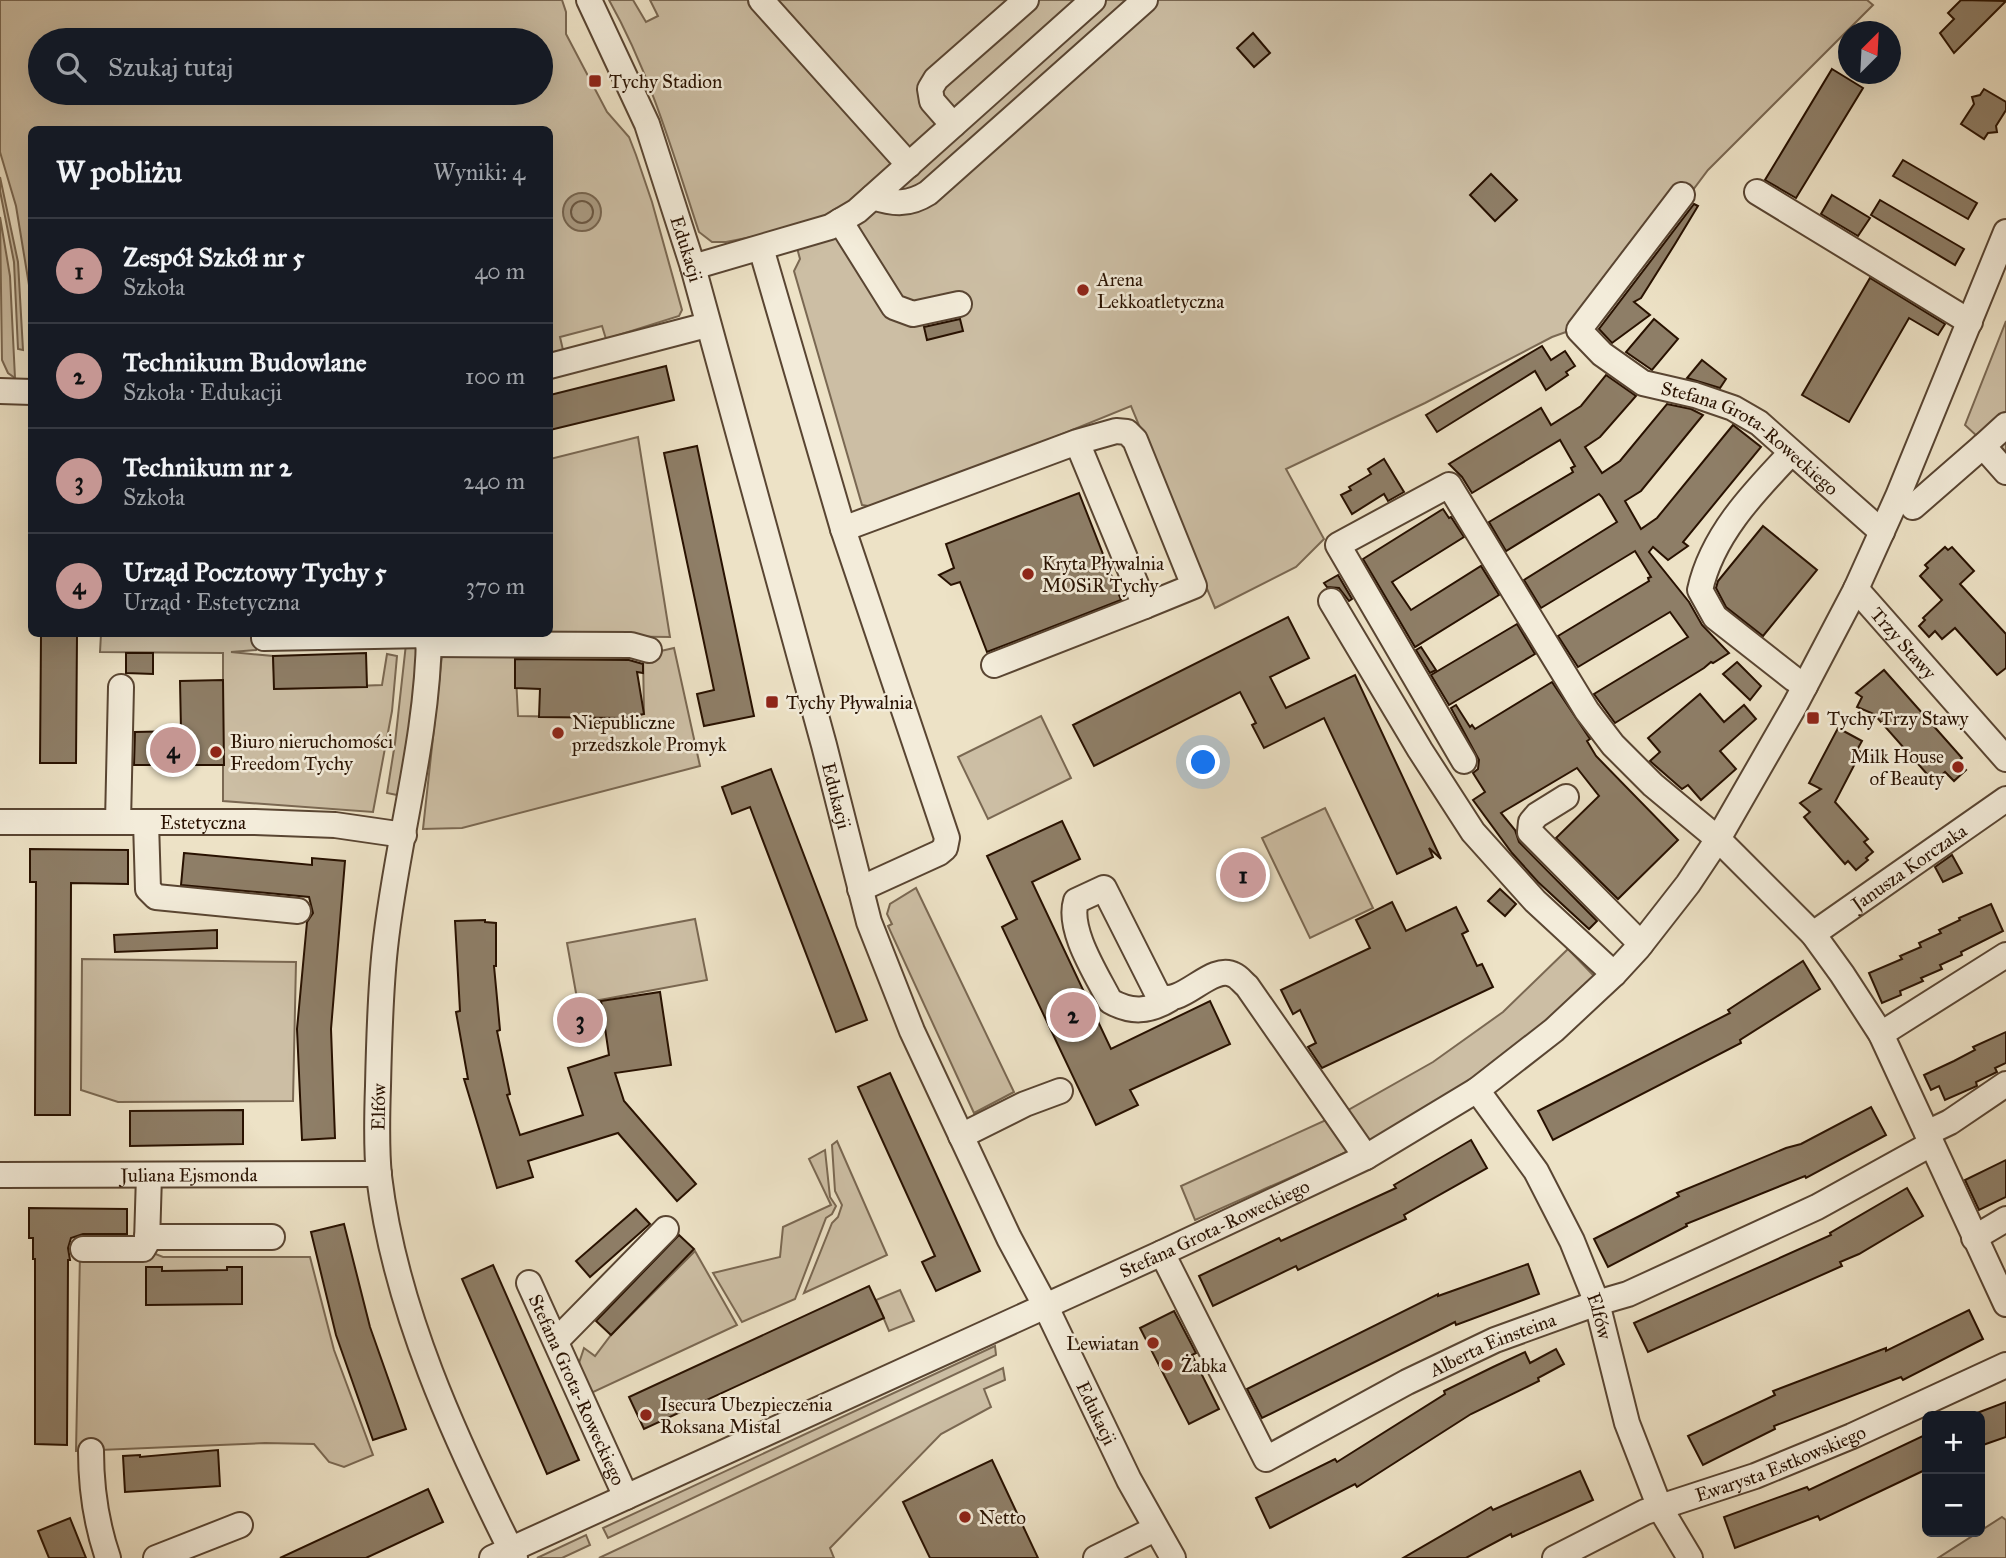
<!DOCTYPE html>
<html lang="pl">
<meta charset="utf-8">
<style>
body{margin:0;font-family:"IM FELL Great Primer",serif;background:#242831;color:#f1f3f6}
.controls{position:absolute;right:21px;bottom:21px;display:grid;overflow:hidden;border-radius:10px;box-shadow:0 7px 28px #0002}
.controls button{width:63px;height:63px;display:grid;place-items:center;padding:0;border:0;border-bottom:2px solid #363941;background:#171b24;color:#f1f3f6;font:35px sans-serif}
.compass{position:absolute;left:1838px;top:21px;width:63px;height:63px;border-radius:50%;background:#171b24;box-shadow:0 7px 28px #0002;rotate:24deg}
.you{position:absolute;left:1204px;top:763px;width:24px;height:24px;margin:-18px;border:5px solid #fff;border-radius:50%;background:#1a73e8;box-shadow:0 0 0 10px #1a73e833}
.badge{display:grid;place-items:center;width:46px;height:46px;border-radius:50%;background:#c59692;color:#111;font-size:23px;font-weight:700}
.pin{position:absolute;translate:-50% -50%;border:4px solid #fff;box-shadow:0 2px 7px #0006}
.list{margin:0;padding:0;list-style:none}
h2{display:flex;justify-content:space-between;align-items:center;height:91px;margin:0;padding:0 28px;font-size:30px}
h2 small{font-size:23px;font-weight:400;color:#9ea1a6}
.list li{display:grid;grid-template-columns:46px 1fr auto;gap:21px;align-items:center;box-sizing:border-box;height:105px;padding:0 28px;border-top:2px solid #363941}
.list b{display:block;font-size:26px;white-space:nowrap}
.list p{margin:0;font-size:23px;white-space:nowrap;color:#9ea1a6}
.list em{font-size:23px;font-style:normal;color:#9ea1a6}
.icon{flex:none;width:38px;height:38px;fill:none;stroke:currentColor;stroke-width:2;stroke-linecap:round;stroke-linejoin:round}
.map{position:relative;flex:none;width:2006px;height:1558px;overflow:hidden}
.search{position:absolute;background:#171b24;box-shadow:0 7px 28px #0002;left:28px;top:28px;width:525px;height:77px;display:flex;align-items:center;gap:18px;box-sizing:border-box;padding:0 24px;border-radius:38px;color:#9ea1a6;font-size:26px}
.panel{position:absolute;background:#171b24;box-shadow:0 7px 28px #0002;left:28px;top:126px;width:525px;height:511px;border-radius:10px}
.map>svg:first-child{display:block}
.green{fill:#ccbea4;stroke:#7a6852;stroke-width:2;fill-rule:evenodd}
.water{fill:#aa9b83;stroke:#76644f;stroke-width:2}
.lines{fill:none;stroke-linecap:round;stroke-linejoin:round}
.shore{stroke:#695642;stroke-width:2}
.building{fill:#8e7e67;stroke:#281100;stroke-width:2}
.minor-casing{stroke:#594532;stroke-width:28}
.minor{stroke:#f3ecda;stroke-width:24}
.poi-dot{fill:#8f2418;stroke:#f3ecda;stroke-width:2.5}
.labels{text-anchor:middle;stroke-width:5;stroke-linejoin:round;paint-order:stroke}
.poi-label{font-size:19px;fill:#281100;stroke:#f3ecda;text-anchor:start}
.street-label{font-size:19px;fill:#281100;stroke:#f3ecda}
</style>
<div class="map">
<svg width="2006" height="1558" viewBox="0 0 2006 1558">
<rect width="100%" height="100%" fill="#ede2c6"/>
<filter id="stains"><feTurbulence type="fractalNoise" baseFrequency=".00286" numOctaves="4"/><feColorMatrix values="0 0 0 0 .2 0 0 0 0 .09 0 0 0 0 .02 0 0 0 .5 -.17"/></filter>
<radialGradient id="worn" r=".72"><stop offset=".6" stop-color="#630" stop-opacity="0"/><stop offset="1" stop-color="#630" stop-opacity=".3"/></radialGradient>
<!-- green -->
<g class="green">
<path d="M0 0H562L566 12V34L607 112 629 137 636 155 652 202 682 310 679 316 606 339 602 326 560 337 563 350 550 353V130H32L31 319 30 291 16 206 0 152ZM40 40H541V93H40Z"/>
<path d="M609 0H633L646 22 658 16 650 0H1867L1873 5 1708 170 1594 322 1552 337 1425 403 1286 469 1324 539 1296 567 1215 608 1131 406 881 508 862 505 794 271 800 259 792 229 726 242H712L699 232C673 153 650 73 609 0Z"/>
<path d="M0 177 18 262 23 350 18 349 14 262 0 191Z"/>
<path d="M0 217 10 276 15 378 8 373 2 360Z"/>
<path d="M2006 321V463L1965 425Z"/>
<path d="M638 437 670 637 504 635 550 634V459Z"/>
<path d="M101 634H354L260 640 256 650 231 652 273 656 275 689 382 685 387 654 397 656 392 711 373 812 223 801V653L100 652Z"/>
<path d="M406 644H423L402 796 387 793 395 743Z"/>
<path d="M674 648 700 766 462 828 423 829 442 655 515 657 518 716 625 718 644 714 643 655Z"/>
<path d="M1041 716 1071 778 988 819 958 757Z"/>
<path d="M1325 808 1373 908 1310 938 1262 838Z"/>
<path d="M916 888 1014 1092 974 1113 888 926 892 924 887 914 890 904Z"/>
<path d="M695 919 707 980 578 1004 567 943Z"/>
<path d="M1568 949 1595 977C1535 1031 1475 1084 1404 1123 1337 1159 1265 1188 1195 1220L1181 1186 1348 1110 1433 1062 1503 1012Z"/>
<path d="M82 959 296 962 293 1101 118 1102 81 1090Z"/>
<path d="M837 1141 887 1255 804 1293 832 1223 838 1217 842 1205 835 1191 832 1145Z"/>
<path d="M825 1150 830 1197 836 1206 832 1214 826 1218 795 1299 742 1322 713 1273 780 1257 783 1227 831 1205 809 1159Z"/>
<path d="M143 1249 163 1257H310L334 1350 373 1455 344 1467 329 1462 314 1444 265 1443 76 1451 80 1254Z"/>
<path d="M695 1251 737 1325 589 1394 576 1372 584 1348 595 1356 611 1335Z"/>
<path d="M900 1290 914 1321 889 1331 876 1300Z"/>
<path d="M995 1346 996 1355 608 1538 603 1528Z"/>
<path d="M1003 1368 1005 1380 984 1389 991 1407 941 1434 830 1548 834 1558H599Z"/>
<path d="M2002 1517 2006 1520V1558H1938Z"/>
<path d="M586 1535 590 1545 562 1558H537Z"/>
</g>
<!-- water -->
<circle class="water" cx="582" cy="212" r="19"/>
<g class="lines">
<!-- shore -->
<circle class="shore" cx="582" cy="212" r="11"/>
</g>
<!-- building -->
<g class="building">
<path d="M1961 0 2006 1 1954 53 1940 33 1954 19 1948 13Z"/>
<path d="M1253 33 1270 53 1254 67 1237 48Z"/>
<path d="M1832 69 1863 88 1796 198 1765 180Z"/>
<path d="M1984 89 2006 102V110L1996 126 1997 132 1988 133 1984 139 1961 124 1974 104 1972 97 1980 95Z"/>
<path d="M1903 160 1977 203 1968 219 1893 176Z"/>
<path d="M1491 174 1517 200 1495 221 1470 195Z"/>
<path d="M1832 195 1870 218 1858 236 1821 214Z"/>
<path d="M1880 200 1964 249 1955 265 1871 215Z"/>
<path d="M1694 204 1698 206 1675 244 1641 298 1634 302 1650 315 1612 343 1599 329Z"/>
<path d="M1870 278 1945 324 1938 335 1909 318 1849 422 1802 395Z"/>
<path d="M960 319 963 331 927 340 924 327Z"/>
<path d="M1654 319 1678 339 1652 370 1626 352Z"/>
<path d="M1542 346 1551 360 1565 351 1575 366 1566 372 1568 375 1546 390 1535 371 1437 432 1426 415Z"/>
<path d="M1702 360 1726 379 1720 388 1687 378Z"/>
<path d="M666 366 674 400 550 430V395Z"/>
<path d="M1606 375 1636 396 1600 437 1585 447 1602 473 1620 461 1667 404 1691 409 1703 415 1641 491 1625 501 1641 529 1657 518 1733 425 1761 447 1683 542 1688 546 1668 560 1653 547 1649 552 1689 602 1702 625 1729 653 1713 663 1711 662 1704 668 1615 723 1594 694 1688 637 1670 612 1578 667 1558 636 1649 581 1648 578 1651 577 1635 551 1541 608 1524 580 1617 522 1602 497 1599 494 1506 551 1489 522 1573 472 1571 468 1575 466 1560 440 1472 493 1462 477 1449 464 1541 408 1551 425 1581 406Z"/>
<path d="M697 446 754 716 704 726 697 694 714 690 664 453Z"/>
<path d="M1384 459 1404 492 1388 501 1384 494 1352 514 1341 495 1351 490 1349 487 1371 474 1368 469Z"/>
<path d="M1079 493 1121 600 987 652 960 582 951 585 939 575 954 568 946 544Z"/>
<path d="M1443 509 1449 518 1451 517 1464 537 1392 582 1411 610 1481 566 1499 595 1415 647 1363 559Z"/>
<path d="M1763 526 1817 570 1763 636 1726 607 1716 588 1718 581Z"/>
<path d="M1945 547 1948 550 1952 547 1974 571 1960 584 2006 634V668L1997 675 1955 628 1942 639 1935 631 1929 637 1919 626 1925 620 1923 618 1942 600 1920 576 1928 568 1925 565Z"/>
<path d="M1338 575 1352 599 1349 601 1339 588 1327 587 1324 583Z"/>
<path d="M1288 617 1309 658 1270 677 1286 708 1355 675 1441 859 1429 848 1433 857 1397 874 1324 718 1264 748 1252 725 1256 723 1240 692 1094 766 1073 725Z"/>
<path d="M1517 624 1535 654 1449 705 1431 675Z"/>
<path d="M41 634H77L76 763H40Z"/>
<path d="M1421 647 1436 670 1430 673 1416 650Z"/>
<path d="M126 653H153V674L126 673Z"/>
<path d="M366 653 367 687 274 689 273 656Z"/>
<path d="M515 659 629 660 643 664V673L637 672 644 714 623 718 539 717 540 689 515 688Z"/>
<path d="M1737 662 1761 686 1750 700 1723 674Z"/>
<path d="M1884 670 1962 758 1958 762 1966 770 1954 781 1945 772 1934 782 1874 714 1857 707 1862 697 1856 693Z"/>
<path d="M223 680 224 765H134L135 732 181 731 180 681Z"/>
<path d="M1552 682 1590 739 1587 741 1596 756 1678 840 1618 899 1556 838 1599 796 1577 768 1501 813 1515 830 1519 842 1597 921 1589 929 1538 882 1512 853 1473 800 1485 792 1473 773 1478 769 1479 760 1451 708 1456 705 1470 727 1472 725 1475 729Z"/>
<path d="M1700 694 1724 722 1744 705 1756 719 1720 751 1736 769 1701 800 1688 785 1682 789 1650 761 1660 752 1648 738Z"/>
<path d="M1838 728 1862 741 1857 750 1861 752 1835 802 1868 839 1864 842 1873 852 1866 858 1868 860 1856 870 1848 861 1845 864 1804 817 1810 812 1800 803 1821 789 1809 783Z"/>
<path d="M771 769 867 1020 836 1032 750 807 732 814 722 787Z"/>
<path d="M1062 821 1080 859 1032 882 1111 1049 1210 1001 1230 1044 1130 1090 1138 1105 1096 1125 1002 927 1017 919 987 856Z"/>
<path d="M30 849 128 850V884L71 883 70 1115H35L36 882H30Z"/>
<path d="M184 853 312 865V858L345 861 331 1029 335 1138 302 1140 297 1029 307 922 313 913 309 897 181 885Z"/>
<path d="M1952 855 1962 873 1943 882 1935 867Z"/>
<path d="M1500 889 1516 904 1505 916 1488 901Z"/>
<path d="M1392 902 1406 931 1456 907 1468 931 1462 934 1477 966 1482 964 1493 987 1322 1068 1308 1047 1316 1043 1300 1010 1293 1014 1281 990 1370 948 1356 920Z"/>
<path d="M1991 904 2003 931 1961 952 1962 955 1940 965 1942 969 1921 978 1923 981 1900 991 1901 995 1882 1003 1869 973 1902 959 1900 956 1921 947 1919 943 1941 933 1939 930 1960 920 1959 918Z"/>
<path d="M485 920V922L496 923V966H494L500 1030 497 1031 510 1094 507 1095 520 1135 583 1115 568 1068 609 1055 601 1001 660 992 671 1065 615 1073 624 1101 696 1184 677 1201 618 1133 528 1161 533 1177 497 1188 464 1079H468L456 1012 460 1011 455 921Z"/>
<path d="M217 930V948L115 952 114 935Z"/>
<path d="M1803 961 1820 989 1740 1040 1741 1043 1553 1140 1538 1111 1730 1013 1728 1010Z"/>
<path d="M2006 1032V1063L1995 1068 1997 1072 1976 1082 1977 1086 1945 1100 1939 1086 1931 1090 1924 1075 1954 1061 1975 1050 1973 1047Z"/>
<path d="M890 1073 980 1271 936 1291 922 1262 935 1256 858 1087Z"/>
<path d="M1871 1107 1886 1135 1806 1178 1805 1176 1686 1224 1687 1226 1608 1267 1594 1239 1679 1196 1677 1193 1786 1148 1801 1144Z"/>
<path d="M243 1110V1144L130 1146V1111Z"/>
<path d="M1471 1140 1487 1168 1404 1215 1406 1219 1298 1270 1296 1266 1213 1306 1199 1276 1279 1238 1281 1241 1396 1188 1394 1185Z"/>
<path d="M2006 1160V1197L1979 1210 1965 1180Z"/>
<path d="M1907 1188 1923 1216 1859 1254 1840 1262 1842 1266 1648 1352 1634 1323 1831 1235 1830 1233Z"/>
<path d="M29 1208 127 1209V1234H83L71 1238 68 1248 70 1260H68L67 1445 35 1444V1259H33V1238H29Z"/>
<path d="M636 1209 650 1224 590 1277 576 1261Z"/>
<path d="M344 1224 370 1327 406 1429 373 1440 336 1335 311 1232Z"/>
<path d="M679 1235 694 1249 611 1335 596 1321Z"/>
<path d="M1528 1264 1539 1294 1456 1325 1455 1322 1262 1418 1247 1389 1438 1294V1296Z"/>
<path d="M493 1265 579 1460 547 1474 462 1279Z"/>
<path d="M146 1267H162V1271L227 1270V1267H242V1304L146 1305Z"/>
<path d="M869 1286 884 1318 644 1429 629 1397Z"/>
<path d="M1969 1310 1983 1339 1903 1380 1901 1377 1774 1426 1775 1429 1703 1465 1688 1436 1775 1395 1773 1391 1886 1348V1351Z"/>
<path d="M1174 1311 1196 1353 1192 1355 1219 1409 1189 1424 1140 1328Z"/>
<path d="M1556 1349 1564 1364 1538 1378 1539 1381 1471 1414 1357 1487 1355 1484 1270 1528 1256 1498 1335 1459 1337 1462 1445 1394 1444 1391 1493 1367 1525 1352 1530 1363Z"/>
<path d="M2006 1402V1437L1980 1446V1416L1977 1413Z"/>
<path d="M1927 1434V1469L1820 1520 1818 1516 1735 1548 1724 1517 1807 1487 1809 1490Z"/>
<path d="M218 1450 220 1486 125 1492 123 1456 140 1455V1457Z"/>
<path d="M992 1460 1038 1558H930L903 1502Z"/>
<path d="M1580 1471 1593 1500 1512 1537 1511 1534 1466 1558H1403L1491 1507 1493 1510Z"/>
<path d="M428 1489 443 1522 366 1558H280Z"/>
<path d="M70 1518 86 1558H49L38 1531Z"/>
</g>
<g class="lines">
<!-- minor casing -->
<g class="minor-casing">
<g id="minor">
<path id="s1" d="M589 0 647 124 693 267 824 745 869 922 912 1031 1009 1238 1045 1305 1129 1480 1173 1558"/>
<path d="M761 0 909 165"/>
<path d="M953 125 932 101 930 89 936 79 1026 0"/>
<path d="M1757 192 1970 322"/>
<path id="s2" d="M1682 195 1579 330 1602 354 1643 383 1695 395 1733 408 1759 423 1882 532"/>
<path d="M873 197C894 204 909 205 928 193L1145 0"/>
<path d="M840 221 894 307 913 314 959 304"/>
<path d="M761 248 843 529 947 838 945 848 939 853 860 889"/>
<path d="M693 267 830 227 857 211 1093 0"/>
<path d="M550 366 707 325"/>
<path d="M0 391 32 392"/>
<path d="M2006 425 1983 446 2006 472"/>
<path d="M1791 453C1754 492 1712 535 1700 590L1715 617 1794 679 1805 686"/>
<path d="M1913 507 1983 446"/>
<path d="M843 529 1077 442 1116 431 1127 432 1135 440 1194 586 1145 606 1077 442"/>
<path id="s3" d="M1856 589 2006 759"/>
<path d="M1331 601 1420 750 1473 832 1535 901 1614 974"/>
<path d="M429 634C428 740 396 843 385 948 380 994 379 1040 378 1086 377 1115 376 1146 379 1176 395 1309 455 1439 515 1558"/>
<path d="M264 638 429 635"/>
<path d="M428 644 631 645 649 650"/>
<path d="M994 665 1145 606"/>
<path d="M1464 761 1338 545 1449 485 1587 711 1613 745 1653 785 1718 839 1813 934 1842 974 1881 1034 2006 1304"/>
<path d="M1566 797 1537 815 1531 822 1530 832 1641 944"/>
<path id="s4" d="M0 822H255L335 825 404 835"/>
<path d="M118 822 121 687"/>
<path d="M146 822 148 889 156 897 298 911"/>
<path id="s5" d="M1813 934 2006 799"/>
<path d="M1170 999C1149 1012 1131 1013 1110 1001 1097 975 1067 930 1076 901L1104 888 1158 995C1180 1010 1211 962 1234 975 1239 977 1243 983 1247 986L1366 1157"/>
<path d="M1881 1034 2006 955"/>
<path id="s6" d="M1477 1090 1536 1171 1572 1241 1597 1303 1627 1423 1660 1508 1690 1558"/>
<path d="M1927 1133 1950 1122 2006 1084"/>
<path d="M961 1136 1025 1104 1060 1091"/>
<path id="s7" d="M0 1175 379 1174"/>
<path d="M147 1237H272"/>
<path d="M1974 1238 2006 1219"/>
<path d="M83 1249H143L147 1242 149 1175"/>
<path id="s8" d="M1162 1253 1266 1459 1407 1382 1495 1340 1597 1303 1628 1294 1817 1207 1931 1144"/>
<path id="s9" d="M529 1283 626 1497"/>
<path d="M556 1341 666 1229"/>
<path d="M91 1451C91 1488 96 1523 108 1558"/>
<path d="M156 1558 240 1525"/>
<path id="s10" d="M492 1558 1162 1253 1366 1157 1477 1090 1554 1030 1614 974 1638 948 1688 884 1718 839 1795 705 1856 589 1898 496 2006 232"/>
<path d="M1096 1558 1155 1529"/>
<path id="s11" d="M1555 1558 1645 1512 1755 1476 1852 1436 2006 1365"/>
</g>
</g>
<!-- minor -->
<use href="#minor" class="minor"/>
</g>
<!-- markers -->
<g class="poi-dot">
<rect x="588" y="74" width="14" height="14" rx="3.5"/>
<circle cx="1083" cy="290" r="7"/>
<circle cx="1028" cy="574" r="7"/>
<rect x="765" y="695" width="14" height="14" rx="3.5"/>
<rect x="1806" y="711" width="14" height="14" rx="3.5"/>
<circle cx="558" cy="733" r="7"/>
<circle cx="216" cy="752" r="7"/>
<circle cx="1958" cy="767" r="7"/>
<circle cx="1153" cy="1343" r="7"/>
<circle cx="1167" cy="1365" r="7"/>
<circle cx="646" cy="1415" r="7"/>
<circle cx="965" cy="1517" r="7"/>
</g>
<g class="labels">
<!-- poi labels -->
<g class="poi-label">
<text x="609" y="88">Tychy Stadion</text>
<text x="1097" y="286">Arena<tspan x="1097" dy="22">Lekkoatletyczna</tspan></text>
<text x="1042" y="570">Kryta Pływalnia<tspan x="1042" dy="22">MOSiR Tychy</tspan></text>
<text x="786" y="709">Tychy Pływalnia</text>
<text x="1827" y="725">Tychy Trzy Stawy</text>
<text x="572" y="729">Niepubliczne<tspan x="572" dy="22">przedszkole Promyk</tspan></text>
<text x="230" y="748">Biuro nieruchomości<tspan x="230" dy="22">Freedom Tychy</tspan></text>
<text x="1944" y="763" text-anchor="end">Milk House<tspan x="1944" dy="22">of Beauty</tspan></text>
<text x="1139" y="1350" text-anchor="end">Lewiatan</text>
<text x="1181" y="1372">Żabka</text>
<text x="660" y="1411">Isecura Ubezpieczenia<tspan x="660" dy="22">Roksana Mistal</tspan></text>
<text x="979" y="1524">Netto</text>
</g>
<!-- street labels -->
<g class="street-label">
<text dy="7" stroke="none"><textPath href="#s1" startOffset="268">Edukacji</textPath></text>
<text dy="7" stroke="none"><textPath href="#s2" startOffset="376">Stefana Grota-Roweckiego</textPath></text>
<text dy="7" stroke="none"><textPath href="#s3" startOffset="72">Trzy Stawy</textPath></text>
<text dy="7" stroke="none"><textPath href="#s1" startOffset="835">Edukacji</textPath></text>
<text dy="7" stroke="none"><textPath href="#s4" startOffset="203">Estetyczna</textPath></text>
<text dy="7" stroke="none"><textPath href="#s5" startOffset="117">Janusza Korczaka</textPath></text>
<text transform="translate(378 1107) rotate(-89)" y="7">Elfów</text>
<text dy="7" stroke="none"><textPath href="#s7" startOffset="189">Juliana Ejsmonda</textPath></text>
<text dy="7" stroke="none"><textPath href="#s10" startOffset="794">Stefana Grota-Roweckiego</textPath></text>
<text dy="7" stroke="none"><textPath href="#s6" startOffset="259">Elfów</textPath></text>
<text dy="7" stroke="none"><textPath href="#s8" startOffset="485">Alberta Einsteina</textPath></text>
<text dy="7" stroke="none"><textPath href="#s9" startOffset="117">Stefana Grota-Roweckiego</textPath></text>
<text dy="7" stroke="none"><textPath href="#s1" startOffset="1507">Edukacji</textPath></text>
<text dy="7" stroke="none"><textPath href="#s11" startOffset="245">Ewarysta Estkowskiego</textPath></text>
</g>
</g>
<rect width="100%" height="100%" filter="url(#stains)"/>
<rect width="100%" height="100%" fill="url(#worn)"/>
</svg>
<div class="controls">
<button>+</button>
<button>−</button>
</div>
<svg class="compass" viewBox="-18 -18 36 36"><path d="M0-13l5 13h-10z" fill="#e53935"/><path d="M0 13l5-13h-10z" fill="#9ea1a6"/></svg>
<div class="you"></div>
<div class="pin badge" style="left:1243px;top:875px">1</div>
<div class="pin badge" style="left:1073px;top:1015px">2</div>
<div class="pin badge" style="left:580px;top:1020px">3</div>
<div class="pin badge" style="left:173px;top:750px">4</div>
<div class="search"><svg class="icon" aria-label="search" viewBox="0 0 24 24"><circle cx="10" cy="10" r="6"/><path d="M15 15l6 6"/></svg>Szukaj tutaj</div>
<section class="panel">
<h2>W pobliżu<small>Wyniki: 4</small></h2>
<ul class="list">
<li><span class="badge">1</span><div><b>Zespół Szkół nr 5</b><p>Szkoła</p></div><em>40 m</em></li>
<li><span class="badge">2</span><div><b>Technikum Budowlane</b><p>Szkoła · Edukacji</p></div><em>100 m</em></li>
<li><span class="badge">3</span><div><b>Technikum nr 2</b><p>Szkoła</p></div><em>240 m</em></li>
<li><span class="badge">4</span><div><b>Urząd Pocztowy Tychy 5</b><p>Urząd · Estetyczna</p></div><em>370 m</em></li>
</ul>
</section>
</div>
